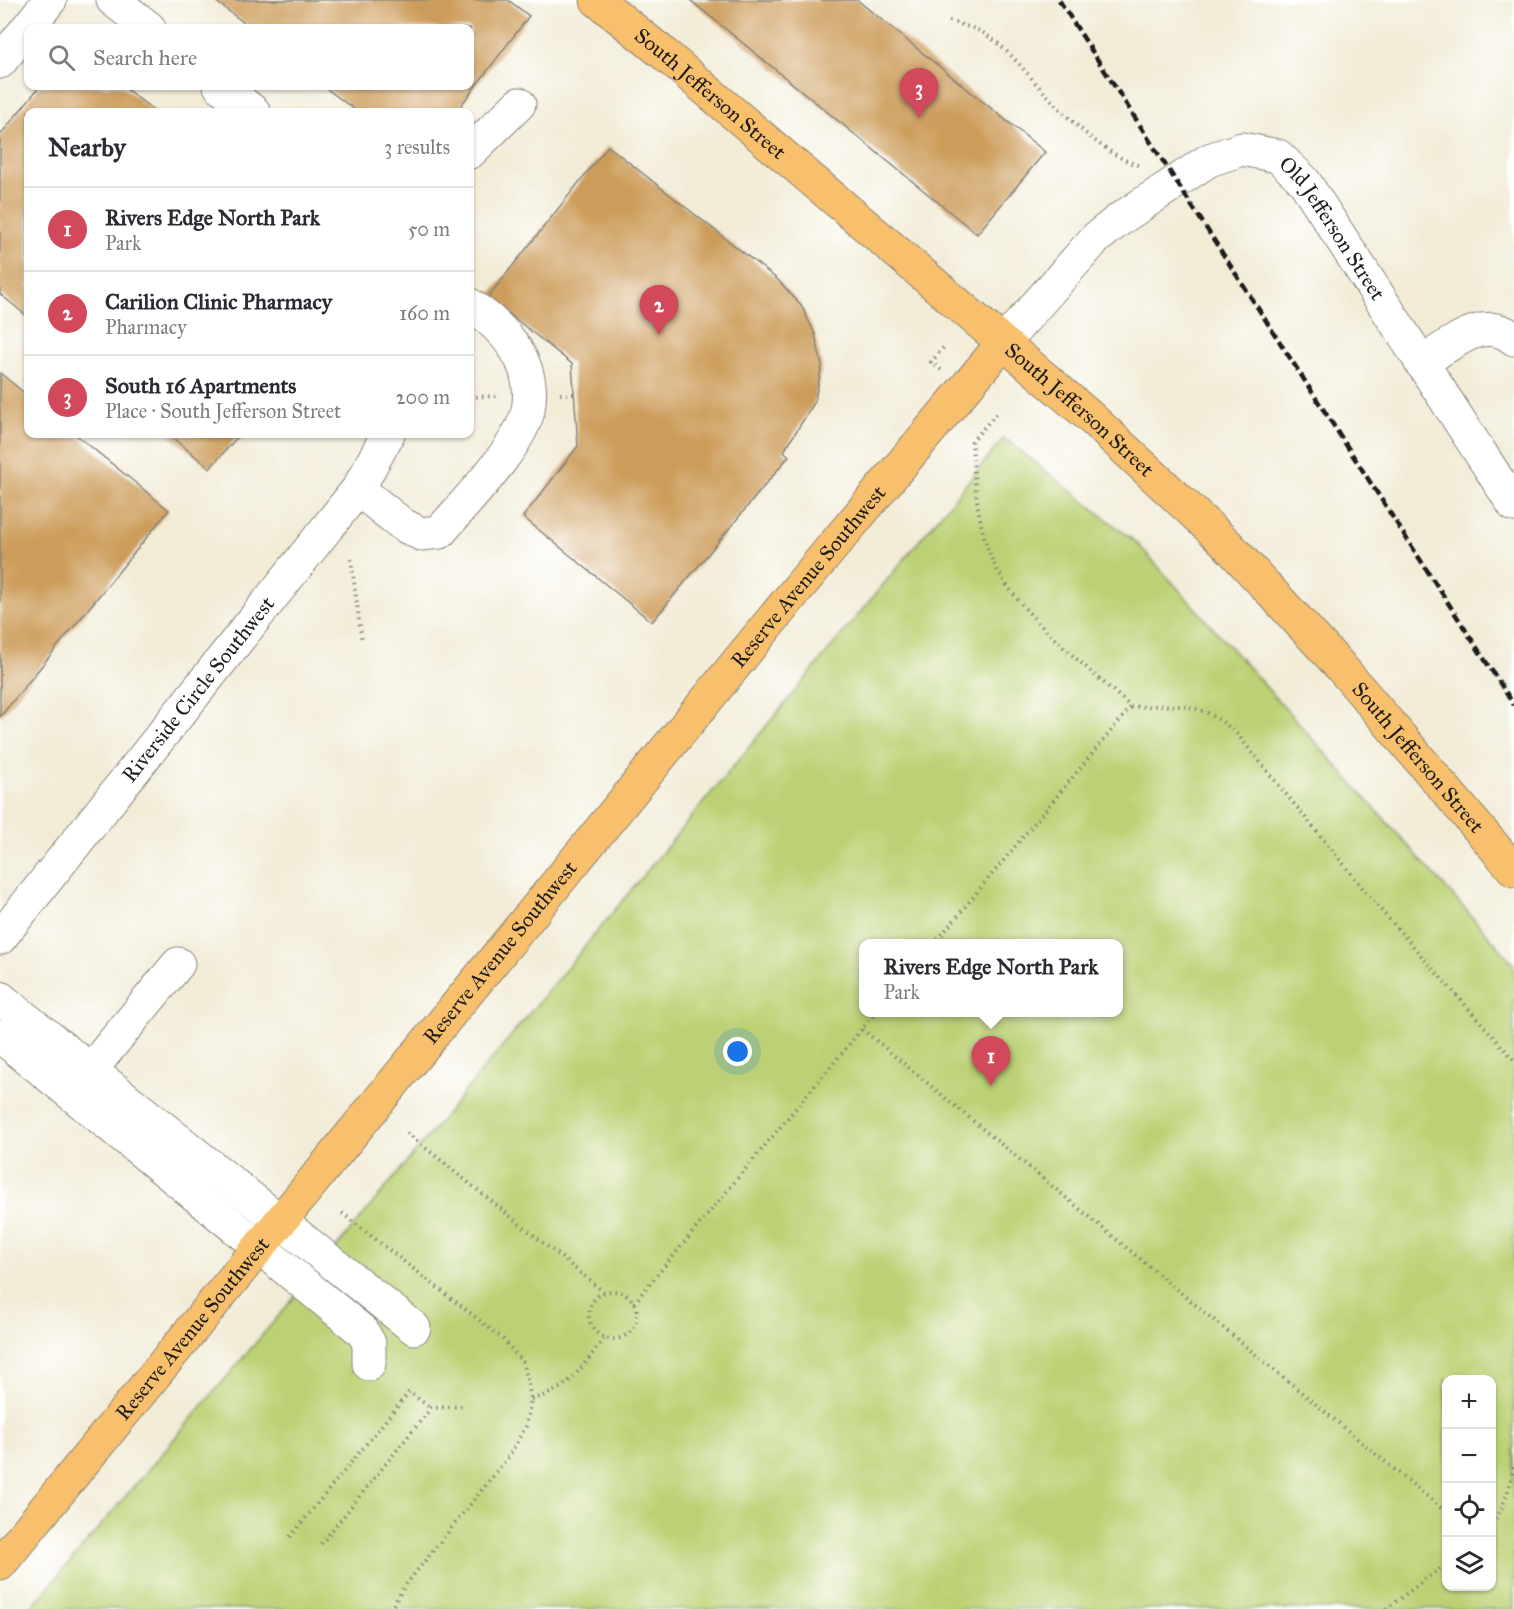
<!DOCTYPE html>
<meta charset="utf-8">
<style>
body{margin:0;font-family:"IM FELL Great Primer",serif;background:#f7f7f7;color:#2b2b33}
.controls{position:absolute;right:18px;bottom:18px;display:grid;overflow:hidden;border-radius:12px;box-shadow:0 2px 4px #0004}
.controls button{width:54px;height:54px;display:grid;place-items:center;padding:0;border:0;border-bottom:2px solid #e1e1e2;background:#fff;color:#2b2b33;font:30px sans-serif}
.you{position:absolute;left:738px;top:1052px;width:21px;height:21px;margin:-15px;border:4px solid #fff;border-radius:50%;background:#1a73e8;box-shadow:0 0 0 9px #1a73e833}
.badge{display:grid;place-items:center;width:39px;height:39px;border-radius:50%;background:#d1495b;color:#fff;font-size:20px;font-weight:700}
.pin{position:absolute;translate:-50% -50px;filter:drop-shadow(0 2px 3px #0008)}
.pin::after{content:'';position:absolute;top:32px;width:21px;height:18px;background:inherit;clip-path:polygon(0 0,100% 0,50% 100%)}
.popup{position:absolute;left:859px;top:939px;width:264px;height:78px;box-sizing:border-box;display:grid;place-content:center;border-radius:12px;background:#fff;filter:drop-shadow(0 2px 4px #0005);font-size:20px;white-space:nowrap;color:#7c7c81}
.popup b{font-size:22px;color:#2b2b33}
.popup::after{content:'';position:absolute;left:50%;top:100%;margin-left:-12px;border:12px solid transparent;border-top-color:#fff}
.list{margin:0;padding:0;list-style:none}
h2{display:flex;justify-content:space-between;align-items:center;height:78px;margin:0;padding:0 24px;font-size:26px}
h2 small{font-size:20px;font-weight:400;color:#7c7c81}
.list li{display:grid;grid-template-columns:39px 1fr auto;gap:18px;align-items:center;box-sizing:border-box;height:84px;padding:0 24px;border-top:2px solid #e1e1e2}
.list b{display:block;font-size:22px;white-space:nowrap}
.list p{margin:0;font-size:20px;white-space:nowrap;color:#7c7c81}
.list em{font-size:20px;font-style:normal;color:#7c7c81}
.icon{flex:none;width:33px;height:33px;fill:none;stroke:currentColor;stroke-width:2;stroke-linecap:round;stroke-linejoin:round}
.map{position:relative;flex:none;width:1514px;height:1609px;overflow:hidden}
.search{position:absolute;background:#fff;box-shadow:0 2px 4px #0004;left:24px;top:24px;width:450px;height:66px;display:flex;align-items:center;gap:15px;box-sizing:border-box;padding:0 21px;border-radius:12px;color:#7c7c81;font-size:22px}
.panel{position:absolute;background:#fff;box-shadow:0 2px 4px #0004;left:24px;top:108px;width:450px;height:330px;border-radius:12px}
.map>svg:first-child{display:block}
.green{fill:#bcd175;stroke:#6c7648;stroke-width:1.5;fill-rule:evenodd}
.building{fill:#cc9c5a}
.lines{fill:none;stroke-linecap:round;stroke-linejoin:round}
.minor-casing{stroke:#87847a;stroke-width:35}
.major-casing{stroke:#87847a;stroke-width:35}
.path{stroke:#87847a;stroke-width:4;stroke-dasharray:1.5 4.5;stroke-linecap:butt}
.minor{stroke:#fff;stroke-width:33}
.major{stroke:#f8bf6c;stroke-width:33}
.rail{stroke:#1c1c1c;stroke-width:4.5;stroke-dasharray:9 4.5;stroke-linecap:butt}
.labels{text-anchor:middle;stroke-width:6;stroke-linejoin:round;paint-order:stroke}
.street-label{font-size:21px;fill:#1c1c1c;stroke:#fff}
</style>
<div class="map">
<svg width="1514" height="1609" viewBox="0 0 1514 1609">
<rect width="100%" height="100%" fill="#fff"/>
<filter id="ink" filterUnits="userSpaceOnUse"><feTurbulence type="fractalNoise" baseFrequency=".0167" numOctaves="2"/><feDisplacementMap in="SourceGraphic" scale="12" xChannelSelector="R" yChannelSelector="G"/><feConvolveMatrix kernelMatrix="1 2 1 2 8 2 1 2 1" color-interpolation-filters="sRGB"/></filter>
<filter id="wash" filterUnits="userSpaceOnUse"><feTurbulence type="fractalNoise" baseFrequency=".008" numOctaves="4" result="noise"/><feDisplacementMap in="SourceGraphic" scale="24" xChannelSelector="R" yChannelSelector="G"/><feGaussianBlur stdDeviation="1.35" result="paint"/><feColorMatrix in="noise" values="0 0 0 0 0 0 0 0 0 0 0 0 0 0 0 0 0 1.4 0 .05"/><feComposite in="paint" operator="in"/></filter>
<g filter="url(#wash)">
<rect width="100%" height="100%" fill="#f2ecd7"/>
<!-- green -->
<path class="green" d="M1004 438 1138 544 1514 964V1609H30L331 1254ZM864 944H1118V1012H864ZM1446 1380H1492V1586H1446Z"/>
<g id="blocks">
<!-- building -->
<g class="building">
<path d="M214 0H508L529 16 456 112H358L323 86H470V28H251Z"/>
<path d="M690 0H857L1045 152 977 234Z"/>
<path d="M40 86H122L156 112H28V317L0 294V135Z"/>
<path d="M608 146 778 280 801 305 815 334 822 366 814 403 784 451 789 456 652 622 523 517 578 446 572 364 488 297Z"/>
<path d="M0 373 28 396V434H75L169 510 0 717Z"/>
<path d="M168 434H240L210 468Z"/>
</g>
</g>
</g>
<g filter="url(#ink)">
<use href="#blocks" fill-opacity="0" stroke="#87847a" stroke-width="1.5"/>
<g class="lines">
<!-- minor casing -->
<g class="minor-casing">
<g id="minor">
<path d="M113 0 149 28"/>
<path d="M0 62 50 0"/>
<path d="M220 86 254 112"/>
<path d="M470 152 519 104"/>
<path id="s1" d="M1003 343 1095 239 1120 219 1209 160 1242 149 1278 156 1304 181 1514 505"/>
<path d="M1421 363C1449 346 1484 313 1514 339"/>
<path d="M358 489 403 525 421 534 440 532C464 503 521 446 528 410 537 364 505 328 470 305"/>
<path id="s2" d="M0 938 358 489 388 434"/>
<path d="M0 998 414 1328"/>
<path d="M0 1036 362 1331 369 1343V1364"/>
<path d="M78 1085 178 964"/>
</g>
</g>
<!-- major casing -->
<g class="major-casing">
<g id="major">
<path id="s3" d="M597 0 663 53 1088 415 1225 542 1340 666 1514 870"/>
<path id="s4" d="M0 1564 803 582 1003 343"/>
</g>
</g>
<!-- path -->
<g class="path">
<path d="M949 21C962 25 977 28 988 36 1011 51 1027 75 1046 94 1071 122 1104 154 1140 166"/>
<path d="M941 370 931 362 944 347"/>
<path d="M560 394H574"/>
<path d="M470 397 499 396"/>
<path d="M996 414 972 441C974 479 977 526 993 562 1019 616 1087 666 1131 707 1178 705 1200 700 1237 734L1380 909 1514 1060"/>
<path d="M351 559 362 642"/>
<path d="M934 944 1131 707"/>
<path d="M862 1029 1446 1512"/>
<path d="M407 1133 604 1292"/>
<path d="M342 1213 502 1338 524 1364 531 1399 526 1426 509 1456 404 1587 391 1609"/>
<circle cx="613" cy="1315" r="24"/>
<path d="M634 1303 876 1012"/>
<path d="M531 1399C570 1391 581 1367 605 1338"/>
<path d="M1492 1524C1505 1507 1510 1486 1514 1465"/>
<path d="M290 1537 409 1392 431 1408"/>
<path d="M321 1544 431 1408 466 1406"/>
<path d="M1386 1609 1446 1564"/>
</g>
<!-- minor -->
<use href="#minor" class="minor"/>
<!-- major -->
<use href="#major" class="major"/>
<!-- rail -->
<path class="rail" d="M1059 0 1514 705"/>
</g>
</g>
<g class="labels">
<!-- street labels -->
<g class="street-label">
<text dy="7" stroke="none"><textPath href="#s3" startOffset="147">South Jefferson Street</textPath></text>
<text dy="7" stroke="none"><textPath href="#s1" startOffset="440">Old Jefferson Street</textPath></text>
<text dy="7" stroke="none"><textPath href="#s3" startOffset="633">South Jefferson Street</textPath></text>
<text dy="7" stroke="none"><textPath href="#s4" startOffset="1276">Reserve Avenue Southwest</textPath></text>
<text dy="7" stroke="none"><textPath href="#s2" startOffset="318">Riverside Circle Southwest</textPath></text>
<text dy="7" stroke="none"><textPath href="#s3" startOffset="1119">South Jefferson Street</textPath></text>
<text dy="7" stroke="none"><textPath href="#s4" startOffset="790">Reserve Avenue Southwest</textPath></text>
<text dy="7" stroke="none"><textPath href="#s4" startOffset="304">Reserve Avenue Southwest</textPath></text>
</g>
</g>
</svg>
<div class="controls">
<button>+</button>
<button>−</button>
<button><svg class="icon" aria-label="locate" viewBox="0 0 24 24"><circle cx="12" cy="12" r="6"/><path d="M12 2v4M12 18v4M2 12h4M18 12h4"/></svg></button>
<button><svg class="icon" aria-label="layers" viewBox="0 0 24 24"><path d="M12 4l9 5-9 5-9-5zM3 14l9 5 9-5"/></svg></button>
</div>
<div class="you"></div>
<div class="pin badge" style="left:991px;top:1086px">1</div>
<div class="popup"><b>Rivers Edge North Park</b>Park</div>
<div class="pin badge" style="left:659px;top:335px">2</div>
<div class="pin badge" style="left:919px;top:118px">3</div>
<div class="search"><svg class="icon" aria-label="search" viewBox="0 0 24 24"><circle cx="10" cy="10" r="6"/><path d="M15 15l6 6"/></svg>Search here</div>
<section class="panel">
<h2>Nearby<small>3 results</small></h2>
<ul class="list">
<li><span class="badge">1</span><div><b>Rivers Edge North Park</b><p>Park</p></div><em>50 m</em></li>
<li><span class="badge">2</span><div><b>Carilion Clinic Pharmacy</b><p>Pharmacy</p></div><em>160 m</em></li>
<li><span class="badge">3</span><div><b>South 16 Apartments</b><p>Place · South Jefferson Street</p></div><em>200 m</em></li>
</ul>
</section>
</div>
